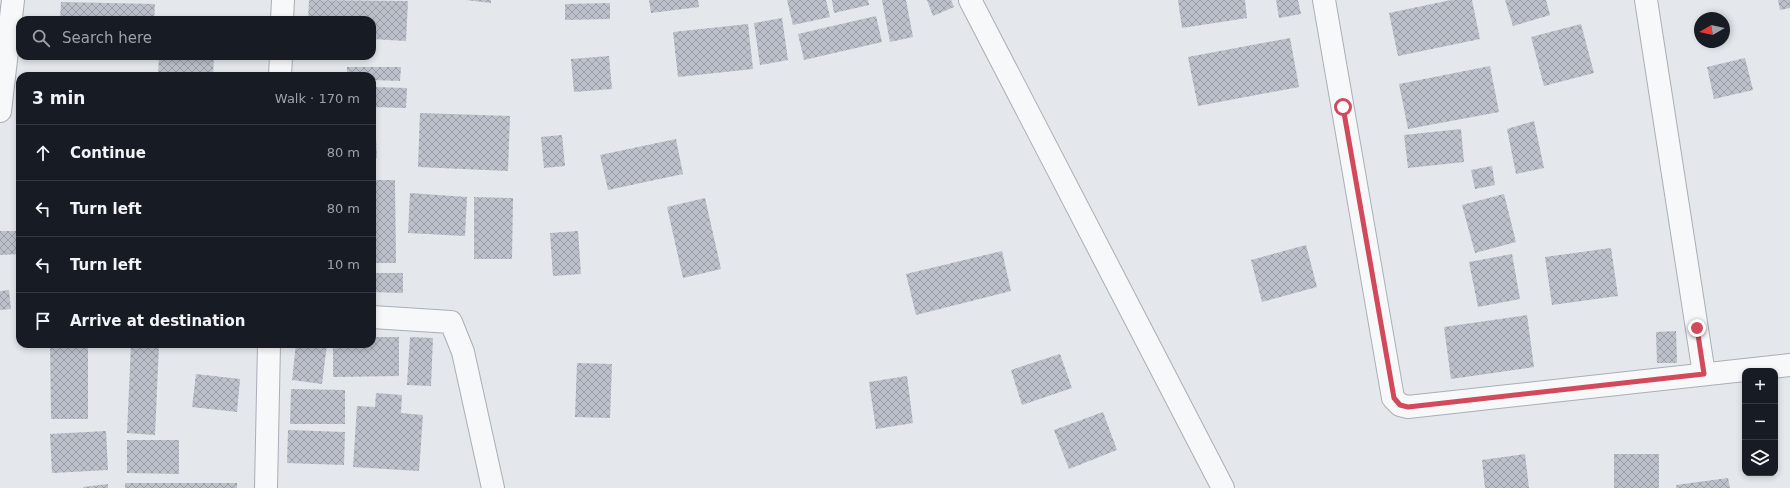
<!DOCTYPE html>
<meta charset="utf-8">
<style>
body{margin:0;font-family:"DejaVu Sans",sans-serif;background:#242831;color:#f1f3f6}
.controls{position:absolute;right:12px;bottom:12px;display:grid;overflow:hidden;border-radius:8px;box-shadow:0 2px 6px #0003}
.controls button{width:36px;height:36px;display:grid;place-items:center;padding:0;border:0;border-bottom:1px solid #363941;background:#171b24;color:#f1f3f6;font:20px sans-serif}
.compass{position:absolute;left:1694px;top:12px;width:36px;height:36px;border-radius:50%;background:#171b24;box-shadow:0 2px 6px #0003;rotate:261deg}
.stop{position:absolute;width:12px;height:12px;margin:-9px;border:3px solid #d1495b;border-radius:50%;background:#fff}
.stop.end{background:#d1495b;border-color:#fff;box-shadow:0 1px 4px #0008}
.list{margin:0;padding:0;list-style:none}
h2{display:flex;justify-content:space-between;align-items:center;height:52px;margin:0;padding:0 16px;font-size:17px}
h2 small{font-size:13px;font-weight:400;color:#9ea1a6}
.list li{display:grid;grid-template-columns:26px 1fr auto;gap:12px;align-items:center;box-sizing:border-box;height:56px;padding:0 16px;border-top:1px solid #363941}
.list b{display:block;font-size:15px;white-space:nowrap}
.list em{font-size:13px;font-style:normal;color:#9ea1a6}
.icon{flex:none;width:22px;height:22px;fill:none;stroke:currentColor;stroke-width:2;stroke-linecap:round;stroke-linejoin:round}
.map{position:relative;flex:none;width:1790px;height:488px;overflow:hidden}
.search{position:absolute;background:#171b24;box-shadow:0 2px 6px #0003;left:16px;top:16px;width:360px;height:44px;display:flex;align-items:center;gap:10px;box-sizing:border-box;padding:0 14px;border-radius:12px;color:#9ea1a6;font-size:15px}
.panel{position:absolute;background:#171b24;box-shadow:0 2px 6px #0003;left:16px;top:72px;width:360px;height:276px;border-radius:12px}
.map>svg:first-child{display:block}
.building{fill:url(#building-cross-hatch)}
.lines{fill:none;stroke-linecap:round;stroke-linejoin:round}
.minor-casing{stroke:#a9aeb7;stroke-width:24}
.minor{stroke:#f7f8fa;stroke-width:22}
.route{stroke:#d1495b;stroke-width:5}
</style>
<div class="map">
<svg width="1790" height="488" viewBox="0 0 1790 488">
<defs>
<pattern id="building-cross-hatch" width="8" height="8" patternUnits="userSpaceOnUse"><rect width="8" height="8" fill="#bbc0ca"/><path d="M0 0l8 8M0 8l8-8" fill="none" stroke="#989da6"/></pattern>
</defs>
<rect width="100%" height="100%" fill="#e4e7ec"/>
<!-- building -->
<g class="building">
<path d="M309 0 408 1 406 41 372 39V20H308Z"/>
<path d="M466 0H491V3Z"/>
<path d="M649 0H698L699 7 651 13Z"/>
<path d="M787 0H826L830 17 793 25Z"/>
<path d="M832 0H868L869 5 834 13Z"/>
<path d="M882 0H906L913 37 890 42Z"/>
<path d="M927 0H951L954 7 933 16Z"/>
<path d="M1178 0H1245L1247 18 1182 28Z"/>
<path d="M1276 0H1298L1301 14 1279 18Z"/>
<path d="M1451 0H1472L1480 39 1398 56 1389 13Z"/>
<path d="M1505 0H1546L1550 15 1513 26Z"/>
<path d="M1778 0H1790V8L1780 10Z"/>
<path d="M61 2 155 4 154 20H60Z"/>
<path d="M610 3V19L565 20V4Z"/>
<path d="M876 16 882 42 804 60 798 34Z"/>
<path d="M782 18 788 60 760 65 754 23Z"/>
<path d="M748 24 753 69 678 77 673 32Z"/>
<path d="M1581 24 1594 73 1544 86 1531 37Z"/>
<path d="M1290 38 1299 87 1198 106 1188 57Z"/>
<path d="M86 56H153V59L86 57Z"/>
<path d="M159 56H214L213 76H158Z"/>
<path d="M609 56 612 89 574 92 571 59Z"/>
<path d="M1745 58 1753 90 1714 99 1707 67Z"/>
<path d="M1490 66 1499 112 1408 129 1399 84Z"/>
<path d="M347 67H401L400 81 372 80V76H347Z"/>
<path d="M372 87 407 88 406 108 372 107Z"/>
<path d="M420 113 510 116 508 171 418 167Z"/>
<path d="M372 118H375L377 158H372Z"/>
<path d="M1534 121 1544 168 1516 174 1507 129Z"/>
<path d="M1461 129 1464 162 1408 168 1404 135Z"/>
<path d="M562 135 565 166 544 168 541 137Z"/>
<path d="M676 139 683 174 608 190 600 155Z"/>
<path d="M1492 166 1495 185 1475 189 1471 170Z"/>
<path d="M372 180H395L396 263H372Z"/>
<path d="M410 193 467 197 465 236 408 233Z"/>
<path d="M1504 194 1516 242 1475 253 1462 205Z"/>
<path d="M474 197 513 198 512 259H474Z"/>
<path d="M705 198 721 269 683 278 667 207Z"/>
<path d="M0 231H20V254L0 255Z"/>
<path d="M578 231 581 274 553 276 550 233Z"/>
<path d="M1306 245 1317 287 1262 302 1251 260Z"/>
<path d="M1611 248 1618 296 1552 305 1545 257Z"/>
<path d="M1002 251 1011 291 916 315 906 274Z"/>
<path d="M1512 254 1520 299 1478 307 1469 262Z"/>
<path d="M372 273H403V293L372 292Z"/>
<path d="M9 290 11 309 0 310V291Z"/>
<path d="M1527 315 1534 367 1451 379 1444 327Z"/>
<path d="M1676 331 1677 363H1657L1656 332Z"/>
<path d="M372 337H399V376L333 377V344H372Z"/>
<path d="M410 337 433 338 431 386 407 385Z"/>
<path d="M50 344H88V419H51Z"/>
<path d="M131 344H159L155 435 127 433Z"/>
<path d="M296 344H327L322 384 292 380Z"/>
<path d="M1060 354 1072 388 1022 405 1011 370Z"/>
<path d="M577 363 612 364 610 418 575 417Z"/>
<path d="M196 374 240 379 237 412 192 407Z"/>
<path d="M907 376 913 423 876 429 869 382Z"/>
<path d="M291 389 345 390V424H290Z"/>
<path d="M376 393 402 395 401 413 423 415 419 471 353 467 357 406 375 407Z"/>
<path d="M1103 412 1117 450 1069 469 1054 430Z"/>
<path d="M288 430 345 432 344 465 287 463Z"/>
<path d="M106 431 108 470 52 473 50 434Z"/>
<path d="M127 440H179V474L127 473Z"/>
<path d="M1525 454 1529 488H1485L1482 460Z"/>
<rect x="1614" y="454" width="45" height="34"/>
<path d="M1728 478 1730 488H1676V485Z"/>
<rect x="125" y="483" width="112" height="5"/>
<path d="M108 484V488H83V487Z"/>
</g>
<g class="lines">
<!-- minor casing -->
<g class="minor-casing">
<g id="minor">
<path d="M970 0 1223 488"/>
<path d="M1324 0 1393 398 1400 405 1408 407 1790 365"/>
<path d="M1646 0 1704 374"/>
<path d="M282 20 283 0"/>
<path d="M280 76 281 56"/>
<path d="M0 111 13 0"/>
<path d="M372 317 451 322 463 352 493 488"/>
<path d="M266 488 269 344"/>
</g>
</g>
<!-- minor -->
<use href="#minor" class="minor"/>
</g>
<g class="lines">
<!-- route -->
<path class="route" d="M1343 107 1394 398 1400 405 1408 407 1704 374 1697 328"/>
</g>
</svg>
<div class="controls">
<button>+</button>
<button>−</button>
<button><svg class="icon" aria-label="layers" viewBox="0 0 24 24"><path d="M12 4l9 5-9 5-9-5zM3 14l9 5 9-5"/></svg></button>
</div>
<svg class="compass" viewBox="-18 -18 36 36"><path d="M0-13l5 13h-10z" fill="#e53935"/><path d="M0 13l5-13h-10z" fill="#9ea1a6"/></svg>
<div class="stop" style="left:1343px;top:107px"></div>
<div class="stop end" style="left:1697px;top:328px"></div>
<div class="search"><svg class="icon" aria-label="search" viewBox="0 0 24 24"><circle cx="10" cy="10" r="6"/><path d="M15 15l6 6"/></svg>Search here</div>
<section class="panel">
<h2>3 min<small>Walk · 170 m</small></h2>
<ul class="list">
<li><svg class="icon" aria-label="ahead" viewBox="0 0 24 24"><path d="M12 20V5M6 11l6-6 6 6"/></svg><div><b>Continue</b></div><em>80 m</em></li>
<li><svg class="icon" aria-label="left" viewBox="0 0 24 24"><path d="M17 20v-9H6M10 6l-5 5 5 5"/></svg><div><b>Turn left</b></div><em>80 m</em></li>
<li><svg class="icon" aria-label="left" viewBox="0 0 24 24"><path d="M17 20v-9H6M10 6l-5 5 5 5"/></svg><div><b>Turn left</b></div><em>10 m</em></li>
<li><svg class="icon" aria-label="arrive" viewBox="0 0 24 24"><path d="M6 21V4h12l-3 4 3 4H6"/></svg><div><b>Arrive at destination</b></div></li>
</ul>
</section>
</div>
